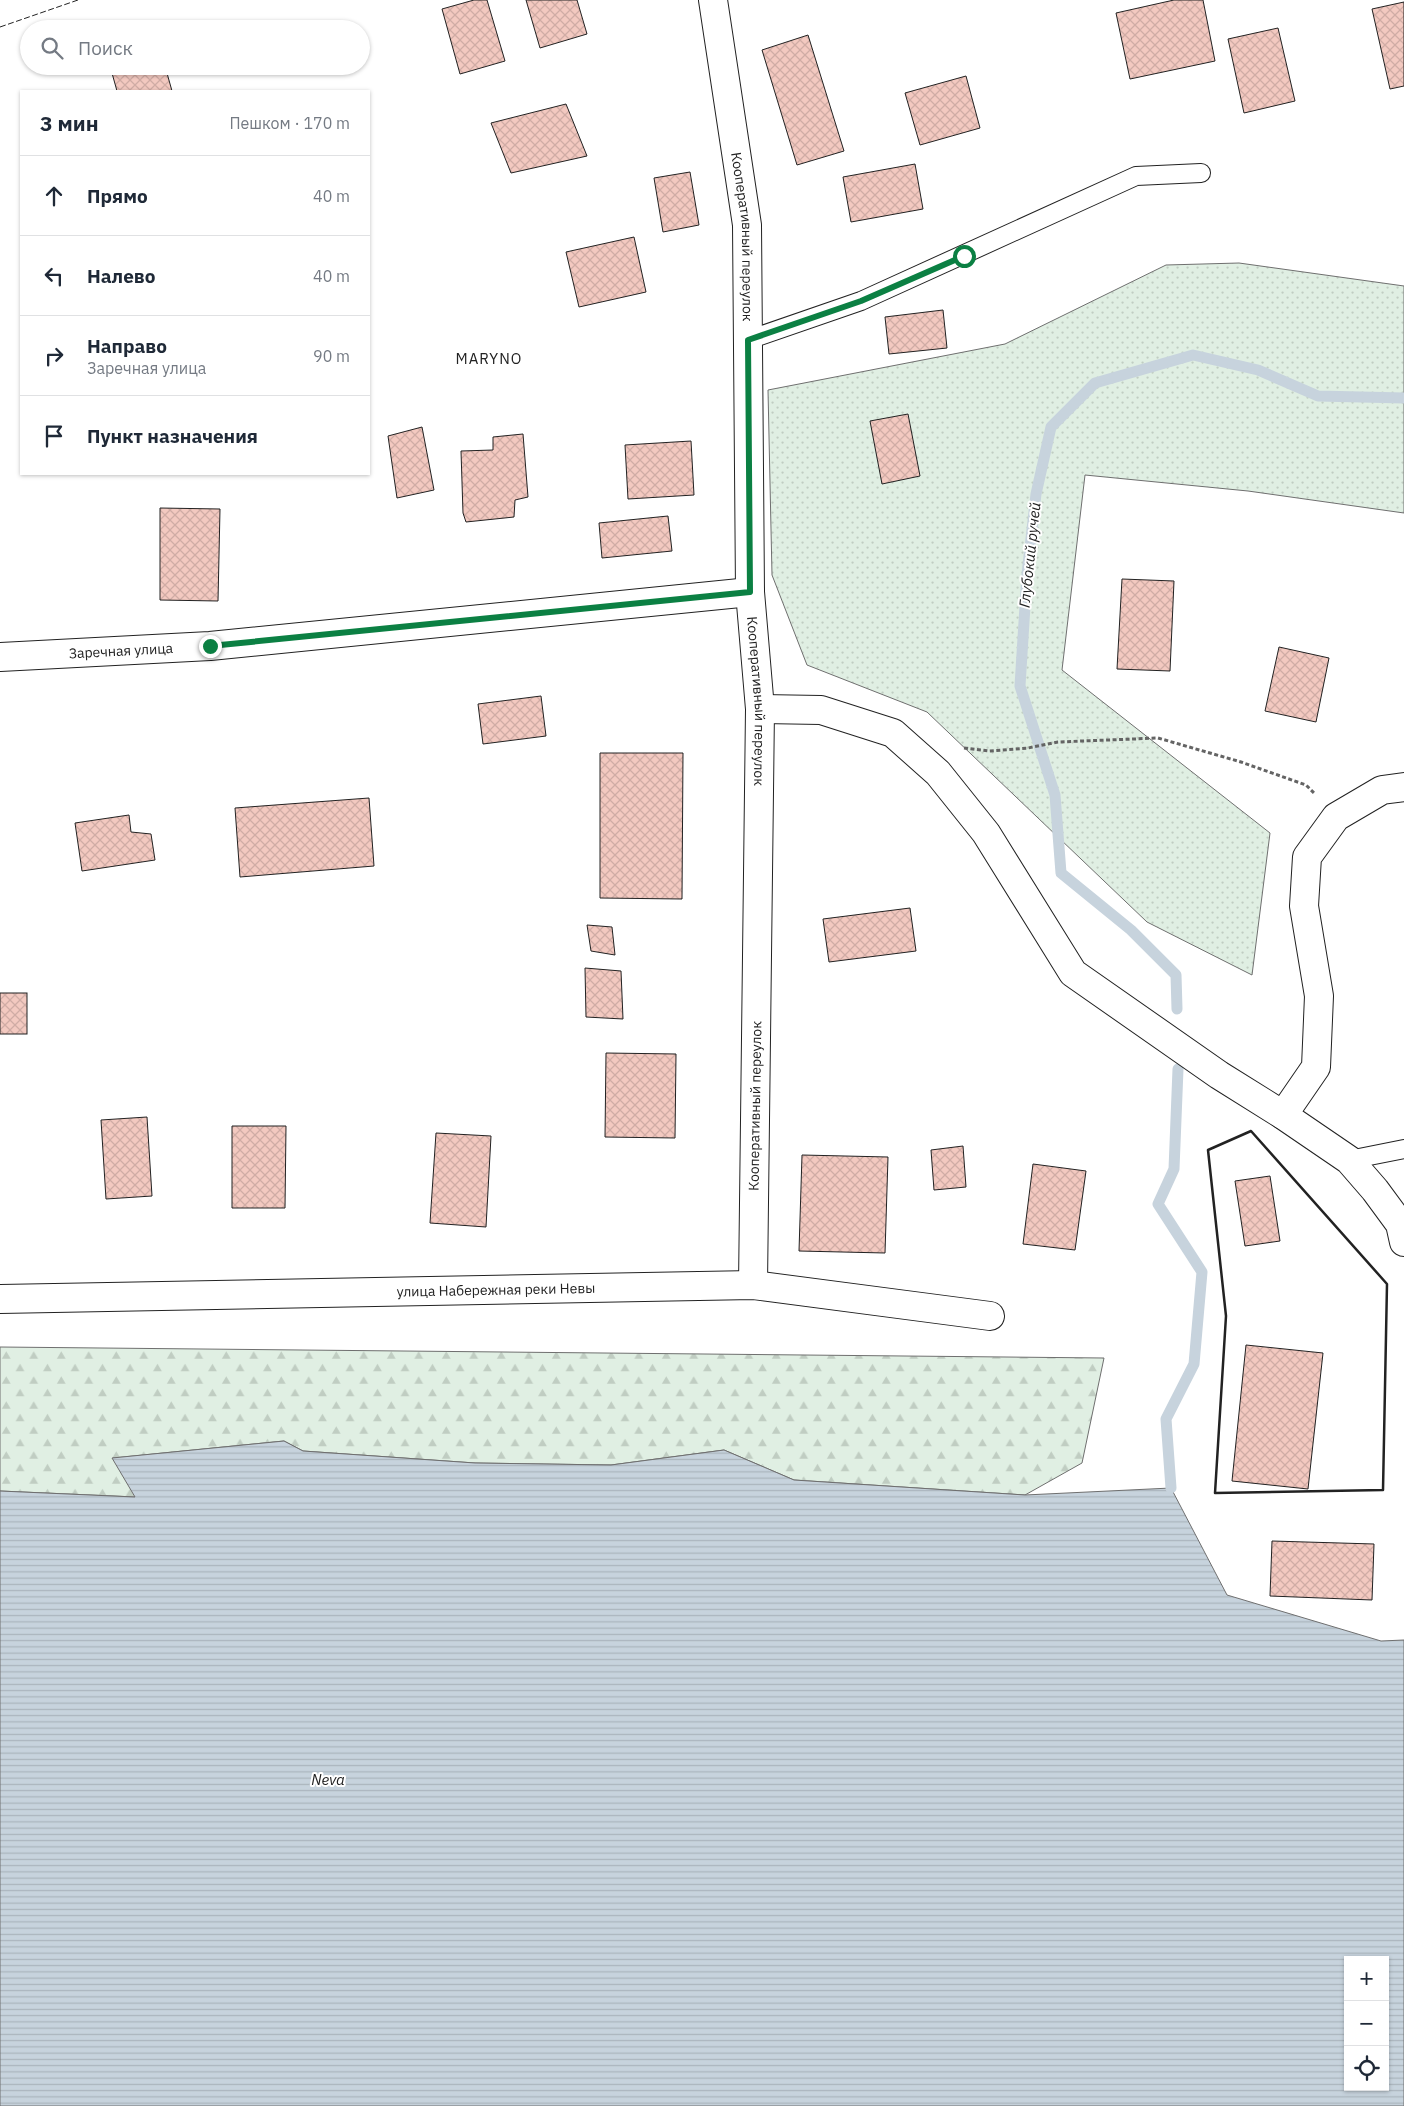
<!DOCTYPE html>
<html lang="ru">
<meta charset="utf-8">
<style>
body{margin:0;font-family:"IBM Plex Sans",sans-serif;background:#f2f2f3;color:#1f2937}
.controls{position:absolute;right:15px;bottom:15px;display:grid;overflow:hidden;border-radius:0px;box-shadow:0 1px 4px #0004}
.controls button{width:45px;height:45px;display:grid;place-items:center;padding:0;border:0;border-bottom:1px solid #e0e1e3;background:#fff;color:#1f2937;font:25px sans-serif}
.stop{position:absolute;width:15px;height:15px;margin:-11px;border:4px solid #0b8043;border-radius:50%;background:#fff}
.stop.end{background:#0b8043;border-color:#fff;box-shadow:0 1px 5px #0008}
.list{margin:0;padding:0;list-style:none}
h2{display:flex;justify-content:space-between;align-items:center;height:65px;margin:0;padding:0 20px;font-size:21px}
h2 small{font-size:16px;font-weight:400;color:#747a83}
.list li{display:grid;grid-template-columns:32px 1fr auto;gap:15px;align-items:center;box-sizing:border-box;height:80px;padding:0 20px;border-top:1px solid #e0e1e3}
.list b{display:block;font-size:19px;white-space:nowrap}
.list p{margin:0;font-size:16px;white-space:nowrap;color:#747a83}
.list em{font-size:16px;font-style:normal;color:#747a83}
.icon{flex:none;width:28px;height:28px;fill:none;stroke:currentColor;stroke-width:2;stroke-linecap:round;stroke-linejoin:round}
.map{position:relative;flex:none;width:1404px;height:2106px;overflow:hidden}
.search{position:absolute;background:#fff;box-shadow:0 1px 4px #0004;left:20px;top:20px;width:350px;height:55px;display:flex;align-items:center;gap:12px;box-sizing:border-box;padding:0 18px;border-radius:28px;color:#747a83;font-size:19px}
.panel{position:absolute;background:#fff;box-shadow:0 1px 4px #0004;left:20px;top:90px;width:350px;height:385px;border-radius:0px}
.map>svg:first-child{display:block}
.grass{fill:url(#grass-dots);stroke:#6f6f6f}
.forest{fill:url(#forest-firs);stroke:#6f6f6f}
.water{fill:url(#water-rules);stroke:#6f6f6f;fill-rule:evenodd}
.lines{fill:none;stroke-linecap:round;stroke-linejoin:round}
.stream{stroke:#c7d3dd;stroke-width:11}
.building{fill:url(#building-cross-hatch);stroke:#222}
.lane-casing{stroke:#222;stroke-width:20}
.street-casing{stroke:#222;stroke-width:30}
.path{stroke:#646464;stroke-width:3;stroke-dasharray:4 2.5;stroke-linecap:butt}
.lane{stroke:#fff;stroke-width:18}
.street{stroke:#fff;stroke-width:28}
.fence{stroke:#222;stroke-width:1;stroke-dasharray:6 2.5;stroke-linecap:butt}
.wall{stroke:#222;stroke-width:2.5}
.route{stroke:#0b8043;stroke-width:6}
.labels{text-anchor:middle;stroke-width:4;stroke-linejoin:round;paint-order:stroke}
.street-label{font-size:14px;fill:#222;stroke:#fff}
.neighbourhood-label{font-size:15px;letter-spacing:1px;fill:#222;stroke:#fff}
.water-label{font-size:15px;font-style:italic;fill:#222;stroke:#fff}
</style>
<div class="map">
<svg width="1404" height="2106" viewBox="0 0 1404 2106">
<defs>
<pattern id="grass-dots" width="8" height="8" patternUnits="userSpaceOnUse" patternTransform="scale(1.25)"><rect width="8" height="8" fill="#e0efe3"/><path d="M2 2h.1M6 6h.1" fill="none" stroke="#c0cdc2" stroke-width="1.8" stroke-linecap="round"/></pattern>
<pattern id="forest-firs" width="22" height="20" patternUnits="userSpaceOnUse" patternTransform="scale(1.25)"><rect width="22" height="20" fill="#e0efe3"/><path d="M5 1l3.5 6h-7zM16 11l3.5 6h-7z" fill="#c0cdc2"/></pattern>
<pattern id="water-rules" width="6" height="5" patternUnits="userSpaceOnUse" patternTransform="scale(1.25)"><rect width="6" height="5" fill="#c7d3dd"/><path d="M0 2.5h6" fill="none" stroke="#abb5bd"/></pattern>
<pattern id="building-cross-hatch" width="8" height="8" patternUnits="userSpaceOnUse" patternTransform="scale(1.25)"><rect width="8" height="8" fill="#f3c9c0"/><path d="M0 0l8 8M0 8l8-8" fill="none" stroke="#d0aca5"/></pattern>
</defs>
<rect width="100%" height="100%" fill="#fff"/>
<!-- grass -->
<path class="grass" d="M1239 263 1404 286V513L1248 491 1085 475 1062 670 1270 833 1252 975 1147 922 927 712 807 665 772 575 768 390 1005 344 1166 265Z"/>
<!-- forest -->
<path class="forest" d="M0 1347 1104 1358 1082 1463 1025 1495 794 1480 724 1450 611 1465 475 1463 303 1451 284 1441 113 1458 136 1497 0 1491Z"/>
<!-- water -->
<path class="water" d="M284 1441 303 1451 475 1463 611 1465 724 1450 794 1480 1025 1495 1171 1488 1227 1595 1381 1641 1404 1640V2106H0V1491L135 1497 112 1458ZM1348 1960H1385V2087H1348Z"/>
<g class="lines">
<!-- stream -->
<g class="stream">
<path d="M1177 1009 1176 975 1131 930 1061 873 1055 795 1020 686 1027 574 1036 494 1051 427 1095 383 1193 355 1258 370 1318 396 1404 398"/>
<path d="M1171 1488 1166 1419 1194 1364 1202 1272 1158 1204 1174 1169 1178 1069"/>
</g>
</g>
<!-- building -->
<g class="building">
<path d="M474 0H487L505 61 460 74 442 9Z"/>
<path d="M526 0H577L587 34 540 48Z"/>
<path d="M1174 0H1203L1215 61 1130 79 1116 13Z"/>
<path d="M1404 2V86L1390 89 1372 9Z"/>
<path d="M1278 28 1295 101 1244 113 1228 39Z"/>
<path d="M808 35 844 151 797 165 762 50Z"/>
<path d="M110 66H165L172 91H117Z"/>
<path d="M966 76 980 128 920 145 905 93Z"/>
<path d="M566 104 587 156 511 173 491 123Z"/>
<path d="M915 164 923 209 851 222 843 177Z"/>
<path d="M690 172 699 225 663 232 654 178Z"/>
<path d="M634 237 646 292 579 307 566 252Z"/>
<path d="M943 310 947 348 889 354 885 317Z"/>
<path d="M908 414 920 476 882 484 870 421Z"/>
<path d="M422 427 434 490 397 498 388 436Z"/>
<path d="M523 434 528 497 515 500 514 517 466 522 463 513 461 451 493 450V437Z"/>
<path d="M691 441 694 495 628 499 625 445Z"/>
<path d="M160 508 220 509 218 601 160 600Z"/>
<path d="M668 516 672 551 602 558 599 523Z"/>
<path d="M1122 579 1174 581 1170 671 1117 669Z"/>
<path d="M1279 647 1329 658 1316 722 1265 711Z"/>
<path d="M541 696 546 736 483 744 478 704Z"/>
<path d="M600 753H683L682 899 600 898Z"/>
<path d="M369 798 374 866 240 877 235 808Z"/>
<path d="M129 815 131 832 151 834 155 860 82 871 75 823Z"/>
<path d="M910 908 916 951 829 962 823 919Z"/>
<path d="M587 925 612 927 615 955 591 951Z"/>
<path d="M585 968 621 971 623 1019 586 1017Z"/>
<rect x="0" y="993" width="27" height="41"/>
<path d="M606 1053 676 1054 675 1138 605 1137Z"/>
<path d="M147 1117 152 1196 106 1199 101 1120Z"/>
<path d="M232 1126H286L285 1208H232Z"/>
<path d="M436 1133 491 1136 486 1227 430 1223Z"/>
<path d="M963 1146 966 1187 934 1190 931 1150Z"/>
<path d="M802 1155 888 1157 885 1253 799 1251Z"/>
<path d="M1033 1164 1086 1171 1075 1250 1023 1244Z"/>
<path d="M1270 1176 1280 1241 1245 1246 1235 1181Z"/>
<path d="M1246 1345 1323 1353 1308 1489 1232 1481Z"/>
<path d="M1272 1541 1374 1544 1372 1600 1270 1596Z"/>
</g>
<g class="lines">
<!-- lane casing -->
<g class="lane-casing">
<g id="lane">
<path d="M748 340 861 301 1136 176 1201 173"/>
<path d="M1349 1160 1404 1149"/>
</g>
</g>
<!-- street casing -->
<g class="street-casing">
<g id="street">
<path id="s1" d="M713 0 747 225 750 592 760 709 753 1285"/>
<path id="s2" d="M0 657 210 646 750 592"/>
<path d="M760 709 821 710 893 733 938 773 986 833 1073 973 1219 1075 1283 1115 1349 1160 1375 1190 1400 1224 1404 1242"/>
<path d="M1283 1115 1316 1067 1319 996 1304 906 1307 857 1336 817 1382 790 1404 787"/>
<path id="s3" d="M0 1299 753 1285 990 1316"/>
</g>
</g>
<!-- path -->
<path class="path" d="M964 748 989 751 1028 748 1058 742 1158 738 1241 762 1306 785 1314 793"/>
<!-- lane -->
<use href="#lane" class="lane"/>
<!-- street -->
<use href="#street" class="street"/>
<!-- fence -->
<path class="fence" d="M0 27 78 0"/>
<!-- wall -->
<path class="wall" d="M1251 1131 1387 1284 1383 1490 1215 1493 1226 1316 1208 1150Z"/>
</g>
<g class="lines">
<!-- route -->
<path class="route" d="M210 646 750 592 748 340 861 301 964 256"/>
</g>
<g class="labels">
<!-- street labels -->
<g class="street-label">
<text dy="5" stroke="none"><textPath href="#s1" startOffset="239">Кооперативный переулок</textPath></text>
<text dy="5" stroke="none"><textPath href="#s2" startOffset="121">Заречная улица</textPath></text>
<text dy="5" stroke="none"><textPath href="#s1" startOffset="704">Кооперативный переулок</textPath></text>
<text transform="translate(755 1106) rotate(-89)" y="5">Кооперативный переулок</text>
<text dy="5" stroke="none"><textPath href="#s3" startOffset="496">улица Набережная реки Невы</textPath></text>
</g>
<!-- neighbourhood labels -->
<g class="neighbourhood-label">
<text x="489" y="364">MARYNO</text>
</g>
<!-- water labels -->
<g class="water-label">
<text transform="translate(1030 555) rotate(-84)" y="5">Глубокий ручей</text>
<text x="328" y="1785">Neva</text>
</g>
</g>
</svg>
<div class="controls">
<button>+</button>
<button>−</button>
<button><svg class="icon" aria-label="locate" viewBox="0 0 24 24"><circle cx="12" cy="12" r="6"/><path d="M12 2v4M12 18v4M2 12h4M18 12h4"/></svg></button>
</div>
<div class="stop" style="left:964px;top:256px"></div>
<div class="stop end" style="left:210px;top:646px"></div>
<div class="search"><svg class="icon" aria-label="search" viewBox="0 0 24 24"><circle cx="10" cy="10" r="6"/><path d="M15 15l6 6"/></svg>Поиск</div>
<section class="panel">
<h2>3 мин<small>Пешком · 170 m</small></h2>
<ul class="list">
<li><svg class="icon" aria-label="ahead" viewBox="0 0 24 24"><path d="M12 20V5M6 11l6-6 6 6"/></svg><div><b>Прямо</b></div><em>40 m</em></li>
<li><svg class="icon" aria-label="left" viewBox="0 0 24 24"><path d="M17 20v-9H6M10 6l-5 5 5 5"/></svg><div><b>Налево</b></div><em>40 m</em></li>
<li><svg class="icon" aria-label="right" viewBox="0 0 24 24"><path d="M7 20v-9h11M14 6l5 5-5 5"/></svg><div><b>Направо</b><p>Заречная улица</p></div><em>90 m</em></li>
<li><svg class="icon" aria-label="arrive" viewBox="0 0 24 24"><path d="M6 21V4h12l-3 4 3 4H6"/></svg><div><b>Пункт назначения</b></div></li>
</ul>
</section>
</div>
